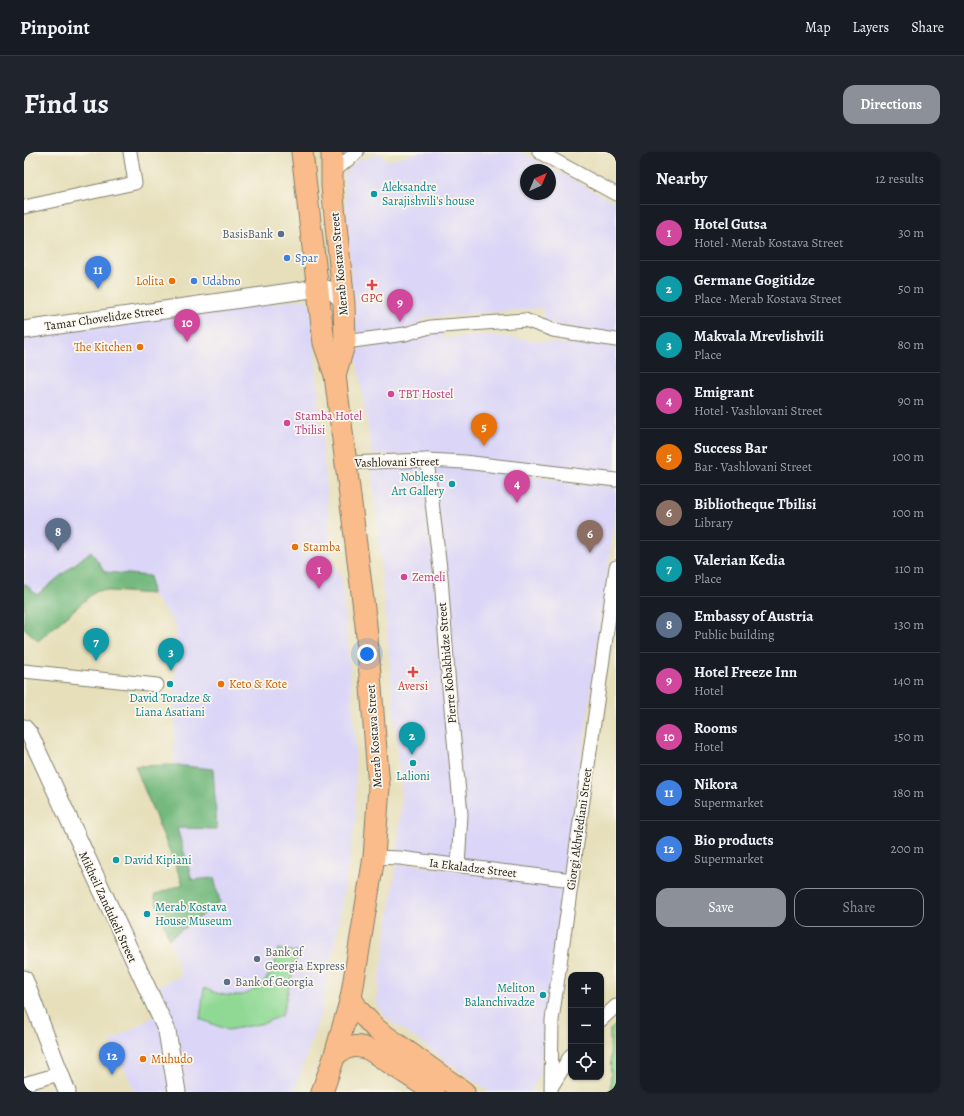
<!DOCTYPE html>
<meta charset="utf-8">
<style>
body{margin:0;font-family:Alegreya,serif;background:#20242c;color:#f1f3f6}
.controls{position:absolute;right:12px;bottom:12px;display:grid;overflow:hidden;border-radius:8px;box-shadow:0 1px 3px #0004}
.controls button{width:36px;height:36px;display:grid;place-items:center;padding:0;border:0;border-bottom:1px solid #363941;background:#171b24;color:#f1f3f6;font:20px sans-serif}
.compass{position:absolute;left:496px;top:12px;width:36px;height:36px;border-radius:50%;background:#171b24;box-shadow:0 1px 3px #0004;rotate:44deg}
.you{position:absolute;left:343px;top:502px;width:14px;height:14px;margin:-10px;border:3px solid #fff;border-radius:50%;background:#1a73e8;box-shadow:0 0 0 6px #1a73e833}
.badge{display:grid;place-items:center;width:26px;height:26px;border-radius:50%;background:#8c9099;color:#fff;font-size:13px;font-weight:700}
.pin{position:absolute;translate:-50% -33px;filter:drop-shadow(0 1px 2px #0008)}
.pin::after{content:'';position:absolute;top:21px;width:14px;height:12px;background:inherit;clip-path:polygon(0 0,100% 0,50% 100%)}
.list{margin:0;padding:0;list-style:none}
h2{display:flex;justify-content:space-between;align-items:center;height:52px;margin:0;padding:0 16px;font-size:17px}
h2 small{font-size:13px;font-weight:400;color:#9ea1a6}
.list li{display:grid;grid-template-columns:26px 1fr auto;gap:12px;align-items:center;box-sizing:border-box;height:56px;padding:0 16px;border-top:1px solid #363941}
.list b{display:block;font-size:15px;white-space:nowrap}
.list p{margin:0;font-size:13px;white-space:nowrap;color:#9ea1a6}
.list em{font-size:13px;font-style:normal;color:#9ea1a6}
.actions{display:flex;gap:8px;padding:12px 16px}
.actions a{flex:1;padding:9px 0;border:1px solid #8c9099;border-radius:12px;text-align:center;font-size:14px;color:#8c9099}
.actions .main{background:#8c9099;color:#fff}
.icon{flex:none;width:22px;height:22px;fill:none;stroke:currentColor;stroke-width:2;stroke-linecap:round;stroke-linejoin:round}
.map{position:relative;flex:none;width:592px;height:940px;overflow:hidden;border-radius:12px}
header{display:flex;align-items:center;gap:24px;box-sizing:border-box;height:56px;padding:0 20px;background:#171b24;border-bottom:1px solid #363941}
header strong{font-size:19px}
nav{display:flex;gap:22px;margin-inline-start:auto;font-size:14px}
.intro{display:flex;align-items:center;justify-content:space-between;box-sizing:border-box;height:96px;padding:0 24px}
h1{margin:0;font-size:28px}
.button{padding:10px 18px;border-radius:12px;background:#8c9099;color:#fff;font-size:14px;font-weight:700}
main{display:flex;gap:24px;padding:0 24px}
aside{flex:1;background:#171b24;border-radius:12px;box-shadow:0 1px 3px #0004}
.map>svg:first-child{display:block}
.built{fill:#dbd6f7;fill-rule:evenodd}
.green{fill:#90d995;stroke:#567a58}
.forest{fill:#74b97e;stroke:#486a4d}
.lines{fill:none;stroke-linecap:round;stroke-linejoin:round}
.minor-casing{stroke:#817e6b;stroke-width:15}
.tertiary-casing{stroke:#817e6b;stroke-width:19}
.primary-casing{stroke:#817e6b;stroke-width:23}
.minor{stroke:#fff;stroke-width:13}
.tertiary{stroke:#fff;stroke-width:17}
.primary{stroke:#f9bc8a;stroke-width:21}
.culture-dot{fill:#0f9aa8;stroke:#fbf7ec;stroke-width:1.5}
.service-dot{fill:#5c6f8a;stroke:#fbf7ec;stroke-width:1.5}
.shop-dot{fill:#3f7fe0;stroke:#fbf7ec;stroke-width:1.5}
.food-dot{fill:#e8710a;stroke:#fbf7ec;stroke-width:1.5}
.health-dot{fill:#e0444e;stroke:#fbf7ec;stroke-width:1.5}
.hotel-dot{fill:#d1479c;stroke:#fbf7ec;stroke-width:1.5}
.labels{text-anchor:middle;stroke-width:3.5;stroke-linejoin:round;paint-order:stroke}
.culture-label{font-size:12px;fill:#0d838f;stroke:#fbf7ec;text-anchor:start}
.service-label{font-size:12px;fill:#4e5e75;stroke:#fbf7ec;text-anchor:start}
.shop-label{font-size:12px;fill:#366cbe;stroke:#fbf7ec;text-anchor:start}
.street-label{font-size:12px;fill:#1c1c1c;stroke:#fbf7ec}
.food-label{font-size:12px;fill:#c56008;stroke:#fbf7ec;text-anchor:start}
.health-label{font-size:12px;fill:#be3a42;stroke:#fbf7ec}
.hotel-label{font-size:12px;fill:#b23c85;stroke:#fbf7ec;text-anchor:start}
</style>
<header>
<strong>Pinpoint</strong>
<nav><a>Map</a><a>Layers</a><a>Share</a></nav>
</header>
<div class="intro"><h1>Find us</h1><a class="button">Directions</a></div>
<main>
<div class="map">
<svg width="592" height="940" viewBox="0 0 592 940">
<rect width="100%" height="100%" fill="#fbf7ec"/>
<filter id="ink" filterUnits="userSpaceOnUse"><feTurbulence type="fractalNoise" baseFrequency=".025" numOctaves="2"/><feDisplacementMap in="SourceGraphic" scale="8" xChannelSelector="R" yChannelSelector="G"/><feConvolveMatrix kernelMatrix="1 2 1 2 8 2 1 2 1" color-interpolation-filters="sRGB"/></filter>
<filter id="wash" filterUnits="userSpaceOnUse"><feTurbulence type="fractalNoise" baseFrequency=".012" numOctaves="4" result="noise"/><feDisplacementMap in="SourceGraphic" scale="16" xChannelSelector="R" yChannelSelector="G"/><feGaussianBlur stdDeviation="0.9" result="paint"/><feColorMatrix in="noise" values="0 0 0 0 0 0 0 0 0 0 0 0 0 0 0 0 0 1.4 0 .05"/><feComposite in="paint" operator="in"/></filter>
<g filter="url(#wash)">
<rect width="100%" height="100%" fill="#e6dfba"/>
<!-- built -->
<g class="built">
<path d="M395 0H497L592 51V182L519 171V156L399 166 393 177 331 182 320 23 332 9 357 2 363 9ZM502 18H526V42H502Z"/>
<path d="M280 147 287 153 309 412 317 424 326 515 331 593 332 667 311 791 298 857 273 932 267 940H111L87 889 134 862 123 839 157 824 145 787 196 750 168 728 153 676H193L189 618 150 613 152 474 128 442 125 424 81 420 67 399 13 444 0 431V185Z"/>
<path d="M418 179 420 187 463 183 543 192 553 188 592 195V324L398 302 348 303 331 197 374 190 378 186Z"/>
<path d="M411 312 592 335V360L542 718 538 724 373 702 378 646 348 316Z"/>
<path d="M373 711 534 730 543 737 515 922 507 940H466L364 867 352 852Z"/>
</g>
<!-- green -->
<g class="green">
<path d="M254 797 274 800 258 863 241 871 204 878 176 867 180 836C207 849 232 847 248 818 252 812 252 803 254 797Z"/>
<path d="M592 873V940H587L586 878Z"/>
</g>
<!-- forest -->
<g class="forest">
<path d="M67 399 81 420 126 424 128 442 73 438 14 489 0 476V431L13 443Z"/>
<path d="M150 613 189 617 193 677 153 676 168 728 190 726 196 750 145 787 130 743 159 732 111 614Z"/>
</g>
</g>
<g filter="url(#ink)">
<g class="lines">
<!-- minor casing -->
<g class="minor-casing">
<g id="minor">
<path d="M515 0 592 42"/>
<path d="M308 21 333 0"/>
<path d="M0 55 111 31 106 0"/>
<path d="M321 190 381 182 406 175 501 168 529 178 592 188"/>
<path d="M403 308 417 425 425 535 437 662 434 714"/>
<path d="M322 311 403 308 440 310 592 328"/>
<path d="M0 519 133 533"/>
<path d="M350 705 376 706 548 728"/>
<path d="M577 868 592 854"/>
<path d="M0 932 35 922"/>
<path d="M528 934 547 903"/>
<path d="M527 940 528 868 592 415"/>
</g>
</g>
<!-- tertiary casing -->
<g class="tertiary-casing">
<g id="tertiary">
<path d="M0 178 294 136C307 136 314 142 320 152"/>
<path d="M0 576 6 583 143 879 153 940"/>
<path d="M0 827 43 940"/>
</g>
</g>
<!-- primary casing -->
<g class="primary-casing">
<g id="primary">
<path d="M278 0 300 191 311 223 342 473 355 635 350 705 327 846 311 903 298 940"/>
<path d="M308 0V34L320 152 321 190 311 223"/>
<path d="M327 846 335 859 352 877 440 940"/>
<path d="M311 903C323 894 332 892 346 898L410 940"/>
</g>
</g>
<!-- minor -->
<use href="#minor" class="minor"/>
<!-- tertiary -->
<use href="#tertiary" class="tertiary"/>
<!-- primary -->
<use href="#primary" class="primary"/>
</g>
</g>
<!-- markers -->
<g class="culture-dot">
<circle cx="350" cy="42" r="4"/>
<circle cx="428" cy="332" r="4"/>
<circle cx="146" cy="532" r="4"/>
<circle cx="389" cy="611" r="4"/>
<circle cx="92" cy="708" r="4"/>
<circle cx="123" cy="762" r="4"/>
<circle cx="519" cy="843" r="4"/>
</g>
<g class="service-dot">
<circle cx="257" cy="82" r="4"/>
<circle cx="233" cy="807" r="4"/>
<circle cx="203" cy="830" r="4"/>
</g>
<g class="shop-dot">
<circle cx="263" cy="106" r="4"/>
<circle cx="170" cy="129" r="4"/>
</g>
<g class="food-dot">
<circle cx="148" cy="129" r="4"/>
<circle cx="116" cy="195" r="4"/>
<circle cx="271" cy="395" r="4"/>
<circle cx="197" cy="532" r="4"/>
<circle cx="119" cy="907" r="4"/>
</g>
<g class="health-dot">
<path d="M346 127h4v4h4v4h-4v4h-4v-4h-4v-4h4z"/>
<path d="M387 514h4v4h4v4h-4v4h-4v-4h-4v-4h4z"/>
</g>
<g class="hotel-dot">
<circle cx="367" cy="242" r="4"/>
<circle cx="263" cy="271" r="4"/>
<circle cx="380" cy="425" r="4"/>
</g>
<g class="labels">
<!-- culture labels -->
<g class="culture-label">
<text x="358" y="39">Aleksandre<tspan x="358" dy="14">Sarajishvili's house</tspan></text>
<text x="420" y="329" text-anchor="end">Noblesse<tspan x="420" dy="14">Art Gallery</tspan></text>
<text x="146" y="550" text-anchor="middle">David Toradze &amp;<tspan x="146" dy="14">Liana Asatiani</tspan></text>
<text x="389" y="628" text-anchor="middle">Lalioni</text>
<text x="100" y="712">David Kipiani</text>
<text x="131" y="759">Merab Kostava<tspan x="131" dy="14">House Museum</tspan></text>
<text x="511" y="840" text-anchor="end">Meliton<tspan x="511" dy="14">Balanchivadze</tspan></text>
</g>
<!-- service labels -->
<g class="service-label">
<text x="249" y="86" text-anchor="end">BasisBank</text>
<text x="241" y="804">Bank of<tspan x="241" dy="14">Georgia Express</tspan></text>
<text x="211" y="834">Bank of Georgia</text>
</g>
<!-- shop labels -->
<g class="shop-label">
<text x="271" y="110">Spar</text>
<text x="178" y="133">Udabno</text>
</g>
<!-- street labels -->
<g class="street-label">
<text transform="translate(315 112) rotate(-95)" y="4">Merab Kostava Street</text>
<text transform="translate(80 166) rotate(-8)" y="4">Tamar Chovelidze Street</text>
<text transform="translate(373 310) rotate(-1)" y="4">Vashlovani Street</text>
<text transform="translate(423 511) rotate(-95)" y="4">Pierre Kobakhidze Street</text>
<text transform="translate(350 584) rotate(-94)" y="4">Merab Kostava Street</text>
<text transform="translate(555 677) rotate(-82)" y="4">Giorgi Akhvlediani Street</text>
<text transform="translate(449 716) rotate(7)" y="4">Ia Ekaladze Street</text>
<text transform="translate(84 755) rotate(65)" y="4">Mikheil Zandukeli Street</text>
</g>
<!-- food labels -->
<g class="food-label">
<text x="140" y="133" text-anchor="end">Lolita</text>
<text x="108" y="199" text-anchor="end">The Kitchen</text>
<text x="279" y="399">Stamba</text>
<text x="205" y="536">Keto &amp; Kote</text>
<text x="127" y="911">Muhudo</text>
</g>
<!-- health labels -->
<g class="health-label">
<text x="348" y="150">GPC</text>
<text x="389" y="538">Aversi</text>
</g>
<!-- hotel labels -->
<g class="hotel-label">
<text x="375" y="246">TBT Hostel</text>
<text x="271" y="268">Stamba Hotel<tspan x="271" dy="14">Tbilisi</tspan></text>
<text x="388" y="429">Zemeli</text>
</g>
</g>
</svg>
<div class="controls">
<button>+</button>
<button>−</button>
<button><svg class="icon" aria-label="locate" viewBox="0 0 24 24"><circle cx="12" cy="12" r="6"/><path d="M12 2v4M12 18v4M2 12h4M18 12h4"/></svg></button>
</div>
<svg class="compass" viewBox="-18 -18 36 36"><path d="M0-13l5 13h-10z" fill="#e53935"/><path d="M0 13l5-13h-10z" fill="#9ea1a6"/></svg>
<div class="you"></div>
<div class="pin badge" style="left:295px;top:437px;background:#d1479c">1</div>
<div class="pin badge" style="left:388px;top:603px;background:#0f9aa8">2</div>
<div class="pin badge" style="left:147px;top:519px;background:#0f9aa8">3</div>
<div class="pin badge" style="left:493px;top:351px;background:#d1479c">4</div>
<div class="pin badge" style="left:460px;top:294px;background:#e8710a">5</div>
<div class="pin badge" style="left:566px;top:401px;background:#8d6e63">6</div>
<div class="pin badge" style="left:72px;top:509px;background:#0f9aa8">7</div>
<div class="pin badge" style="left:34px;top:399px;background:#5c6f8a">8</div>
<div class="pin badge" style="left:376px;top:170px;background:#d1479c">9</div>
<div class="pin badge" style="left:163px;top:190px;background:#d1479c">10</div>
<div class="pin badge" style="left:74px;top:137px;background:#3f7fe0">11</div>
<div class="pin badge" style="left:88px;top:923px;background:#3f7fe0">12</div>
</div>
<aside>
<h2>Nearby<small>12 results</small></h2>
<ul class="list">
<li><span class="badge" style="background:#d1479c">1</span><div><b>Hotel Gutsa</b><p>Hotel · Merab Kostava Street</p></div><em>30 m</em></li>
<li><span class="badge" style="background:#0f9aa8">2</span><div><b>Germane Gogitidze</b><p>Place · Merab Kostava Street</p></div><em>50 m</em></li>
<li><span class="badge" style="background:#0f9aa8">3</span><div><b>Makvala Mrevlishvili</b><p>Place</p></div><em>80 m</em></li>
<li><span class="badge" style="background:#d1479c">4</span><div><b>Emigrant</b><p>Hotel · Vashlovani Street</p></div><em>90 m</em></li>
<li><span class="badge" style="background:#e8710a">5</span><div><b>Success Bar</b><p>Bar · Vashlovani Street</p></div><em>100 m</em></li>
<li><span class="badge" style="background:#8d6e63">6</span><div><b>Bibliotheque Tbilisi</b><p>Library</p></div><em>100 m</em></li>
<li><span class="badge" style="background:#0f9aa8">7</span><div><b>Valerian Kedia</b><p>Place</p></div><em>110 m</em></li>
<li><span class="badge" style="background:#5c6f8a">8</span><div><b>Embassy of Austria</b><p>Public building</p></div><em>130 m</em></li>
<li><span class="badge" style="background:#d1479c">9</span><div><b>Hotel Freeze Inn</b><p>Hotel</p></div><em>140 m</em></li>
<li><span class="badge" style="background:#d1479c">10</span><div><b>Rooms</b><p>Hotel</p></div><em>150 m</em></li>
<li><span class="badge" style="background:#3f7fe0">11</span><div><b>Nikora</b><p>Supermarket</p></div><em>180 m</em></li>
<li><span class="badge" style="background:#3f7fe0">12</span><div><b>Bio products</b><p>Supermarket</p></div><em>200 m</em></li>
</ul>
<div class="actions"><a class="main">Save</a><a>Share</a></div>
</aside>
</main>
